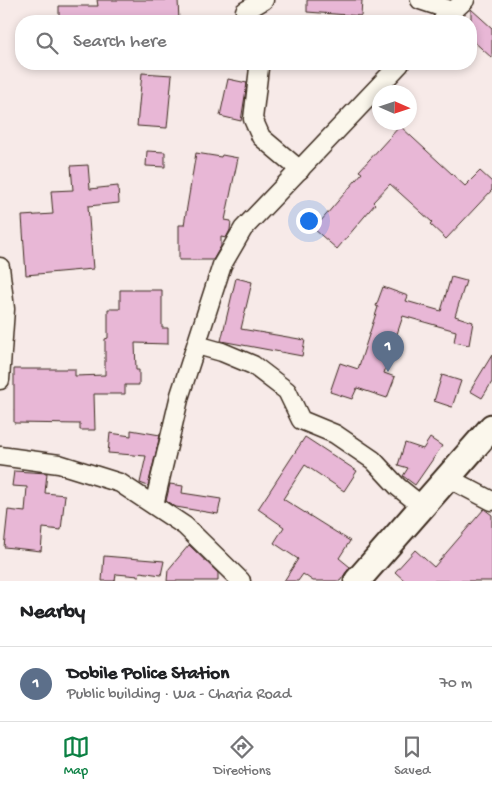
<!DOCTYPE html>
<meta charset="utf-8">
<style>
body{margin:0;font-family:"Gochi Hand",sans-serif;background:#f2f2f2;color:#202124}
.compass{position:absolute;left:372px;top:85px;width:45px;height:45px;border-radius:50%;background:#fff;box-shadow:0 2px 8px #0003;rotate:93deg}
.you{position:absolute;left:308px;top:220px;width:18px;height:18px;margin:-12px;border:4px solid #fff;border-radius:50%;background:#1a73e8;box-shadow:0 0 0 8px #1a73e833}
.badge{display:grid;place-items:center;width:32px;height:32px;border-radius:50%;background:#0b8043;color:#fff;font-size:16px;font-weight:700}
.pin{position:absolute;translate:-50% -41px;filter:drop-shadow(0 1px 2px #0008)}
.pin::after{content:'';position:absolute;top:26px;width:18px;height:15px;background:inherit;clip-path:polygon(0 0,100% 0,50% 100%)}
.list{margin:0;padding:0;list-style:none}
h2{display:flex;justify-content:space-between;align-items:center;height:65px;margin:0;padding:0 20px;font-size:21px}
h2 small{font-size:16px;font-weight:400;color:#757577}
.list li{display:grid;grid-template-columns:32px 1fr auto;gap:15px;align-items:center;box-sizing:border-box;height:75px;padding:0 20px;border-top:1px solid #e0e0e0}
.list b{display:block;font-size:19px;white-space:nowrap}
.list p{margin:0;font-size:16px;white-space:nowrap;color:#757577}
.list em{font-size:16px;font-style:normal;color:#757577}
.icon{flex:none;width:28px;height:28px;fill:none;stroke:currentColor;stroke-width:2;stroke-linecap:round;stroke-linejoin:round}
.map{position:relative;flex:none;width:492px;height:581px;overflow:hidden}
.search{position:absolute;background:#fff;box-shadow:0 2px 8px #0003;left:15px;right:15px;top:15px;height:55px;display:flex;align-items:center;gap:12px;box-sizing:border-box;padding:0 18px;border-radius:20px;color:#757577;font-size:19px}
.sheet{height:140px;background:#fff}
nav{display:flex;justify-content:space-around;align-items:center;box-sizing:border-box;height:70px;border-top:1px solid #e0e0e0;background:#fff;font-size:14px;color:#757577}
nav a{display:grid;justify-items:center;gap:2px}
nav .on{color:#0b8043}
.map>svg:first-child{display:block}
.building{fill:#e8b7d6;stroke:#3b2a1e}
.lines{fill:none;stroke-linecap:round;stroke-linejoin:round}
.street-casing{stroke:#3b2a1e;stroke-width:21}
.secondary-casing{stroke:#3b2a1e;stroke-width:29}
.street{stroke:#fbf7ec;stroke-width:18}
.secondary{stroke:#fbf7ec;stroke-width:25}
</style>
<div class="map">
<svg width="492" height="581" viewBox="0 0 492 581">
<rect width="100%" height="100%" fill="#f7eae8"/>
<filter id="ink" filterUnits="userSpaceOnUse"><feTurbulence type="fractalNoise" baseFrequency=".02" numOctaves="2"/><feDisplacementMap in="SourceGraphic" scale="10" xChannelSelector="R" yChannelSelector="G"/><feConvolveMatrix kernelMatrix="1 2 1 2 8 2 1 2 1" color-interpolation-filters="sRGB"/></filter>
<g filter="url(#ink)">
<!-- building -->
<g class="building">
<path d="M97 0H178L179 21H59V6H98Z"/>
<path d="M307 0H362L361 16 307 12Z"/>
<path d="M471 9 492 28V58L471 39Z"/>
<path d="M142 73 172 75 167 128 137 126Z"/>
<path d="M228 79 247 83 241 121 220 116Z"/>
<path d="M400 126 465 186 480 171 492 182V190L446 239 430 224 432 222 390 184 373 202 375 204 337 249 314 229 362 173 359 171Z"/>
<path d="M147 151 165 152V167L146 166Z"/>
<path d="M196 153 221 157 222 155 238 158 225 220 231 221 230 230 226 238 221 237V246L213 260H179V225H184Z"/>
<path d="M88 165 90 189 118 186 119 203 88 206 93 269 26 275 22 216 53 214 51 191 73 190 71 166Z"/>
<path d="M451 277 466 281 455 316 473 322 469 345 454 342 456 331 403 316 384 373 395 377 387 398 357 388 352 399 330 392 340 363 358 369 378 307 376 306 383 287 408 296 406 301 441 311Z"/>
<path d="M236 278 252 282 241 329 305 340 302 356 221 341Z"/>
<path d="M120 290H162V328H168V344L135 343 136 370H139V385H125V394H94L95 430H80V424L14 423V369H75V376L105 375V339L108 338V309H120Z"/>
<path d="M492 355V382L482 398 470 391Z"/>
<path d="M442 375 461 381 452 407 434 401Z"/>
<path d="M131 430 160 435 148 486 140 483 146 456 108 453 110 433 131 436Z"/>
<path d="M305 437 357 471 344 491 305 465 283 499 350 541 339 558 350 567 340 581H313L303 574 298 581H284L298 559 274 543 284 527 258 509Z"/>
<path d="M430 438 442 446 415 485 403 476 408 468 398 465 405 443 423 449Z"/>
<path d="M14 471 47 473 45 493 65 495 61 530 43 528 41 551 4 547 8 510 25 512 27 487 12 486Z"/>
<path d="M170 484 183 486 182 493 221 499 218 514 176 507 166 501Z"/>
<path d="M484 509 492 515V581H405L395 572 415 550 434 567Z"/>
<path d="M189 545 218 573V581H167L168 570Z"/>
<path d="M104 556 164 561 161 575 140 572 139 576 116 574 115 581H102Z"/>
</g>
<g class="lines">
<!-- street casing -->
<g class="street-casing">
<g id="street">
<path d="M420 0 453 11"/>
<path d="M245 11 264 0"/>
<path d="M442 21 465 0"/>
<path d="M257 64 259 68 253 119 261 137 300 170"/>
<path d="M0 267 5 309 0 380"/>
<path d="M197 345 222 352 253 365 287 391 301 420 335 434 373 460 398 487 423 507"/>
<path d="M0 456 59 464 120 483 185 526 241 581"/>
<path d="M448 478 492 501"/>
<path d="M154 505 180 395 222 265 243 229 400 64"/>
</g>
</g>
<!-- secondary casing -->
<g class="secondary-casing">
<path id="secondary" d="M357 581 492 427"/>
</g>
<!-- street -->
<use href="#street" class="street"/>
<!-- secondary -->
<use href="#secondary" class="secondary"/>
</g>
</g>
</svg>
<svg class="compass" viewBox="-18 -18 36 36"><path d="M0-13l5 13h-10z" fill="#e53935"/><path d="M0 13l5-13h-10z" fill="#757577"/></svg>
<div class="you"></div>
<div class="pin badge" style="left:388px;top:372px;background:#5c6f8a">1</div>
<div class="search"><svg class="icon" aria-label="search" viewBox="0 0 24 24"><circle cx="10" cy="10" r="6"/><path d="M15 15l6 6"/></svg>Search here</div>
</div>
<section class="sheet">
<h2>Nearby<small></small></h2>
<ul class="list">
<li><span class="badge" style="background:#5c6f8a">1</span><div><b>Dobile Police Station</b><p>Public building · Wa - Charia Road</p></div><em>70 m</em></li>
</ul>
</section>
<nav>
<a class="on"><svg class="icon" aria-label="map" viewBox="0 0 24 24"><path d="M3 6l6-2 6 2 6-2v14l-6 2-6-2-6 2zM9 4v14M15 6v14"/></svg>Map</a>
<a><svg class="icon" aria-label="directions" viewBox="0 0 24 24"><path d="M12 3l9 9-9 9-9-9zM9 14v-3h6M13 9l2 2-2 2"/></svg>Directions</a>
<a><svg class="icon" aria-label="saved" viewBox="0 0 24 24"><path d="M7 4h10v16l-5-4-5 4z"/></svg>Saved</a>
</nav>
